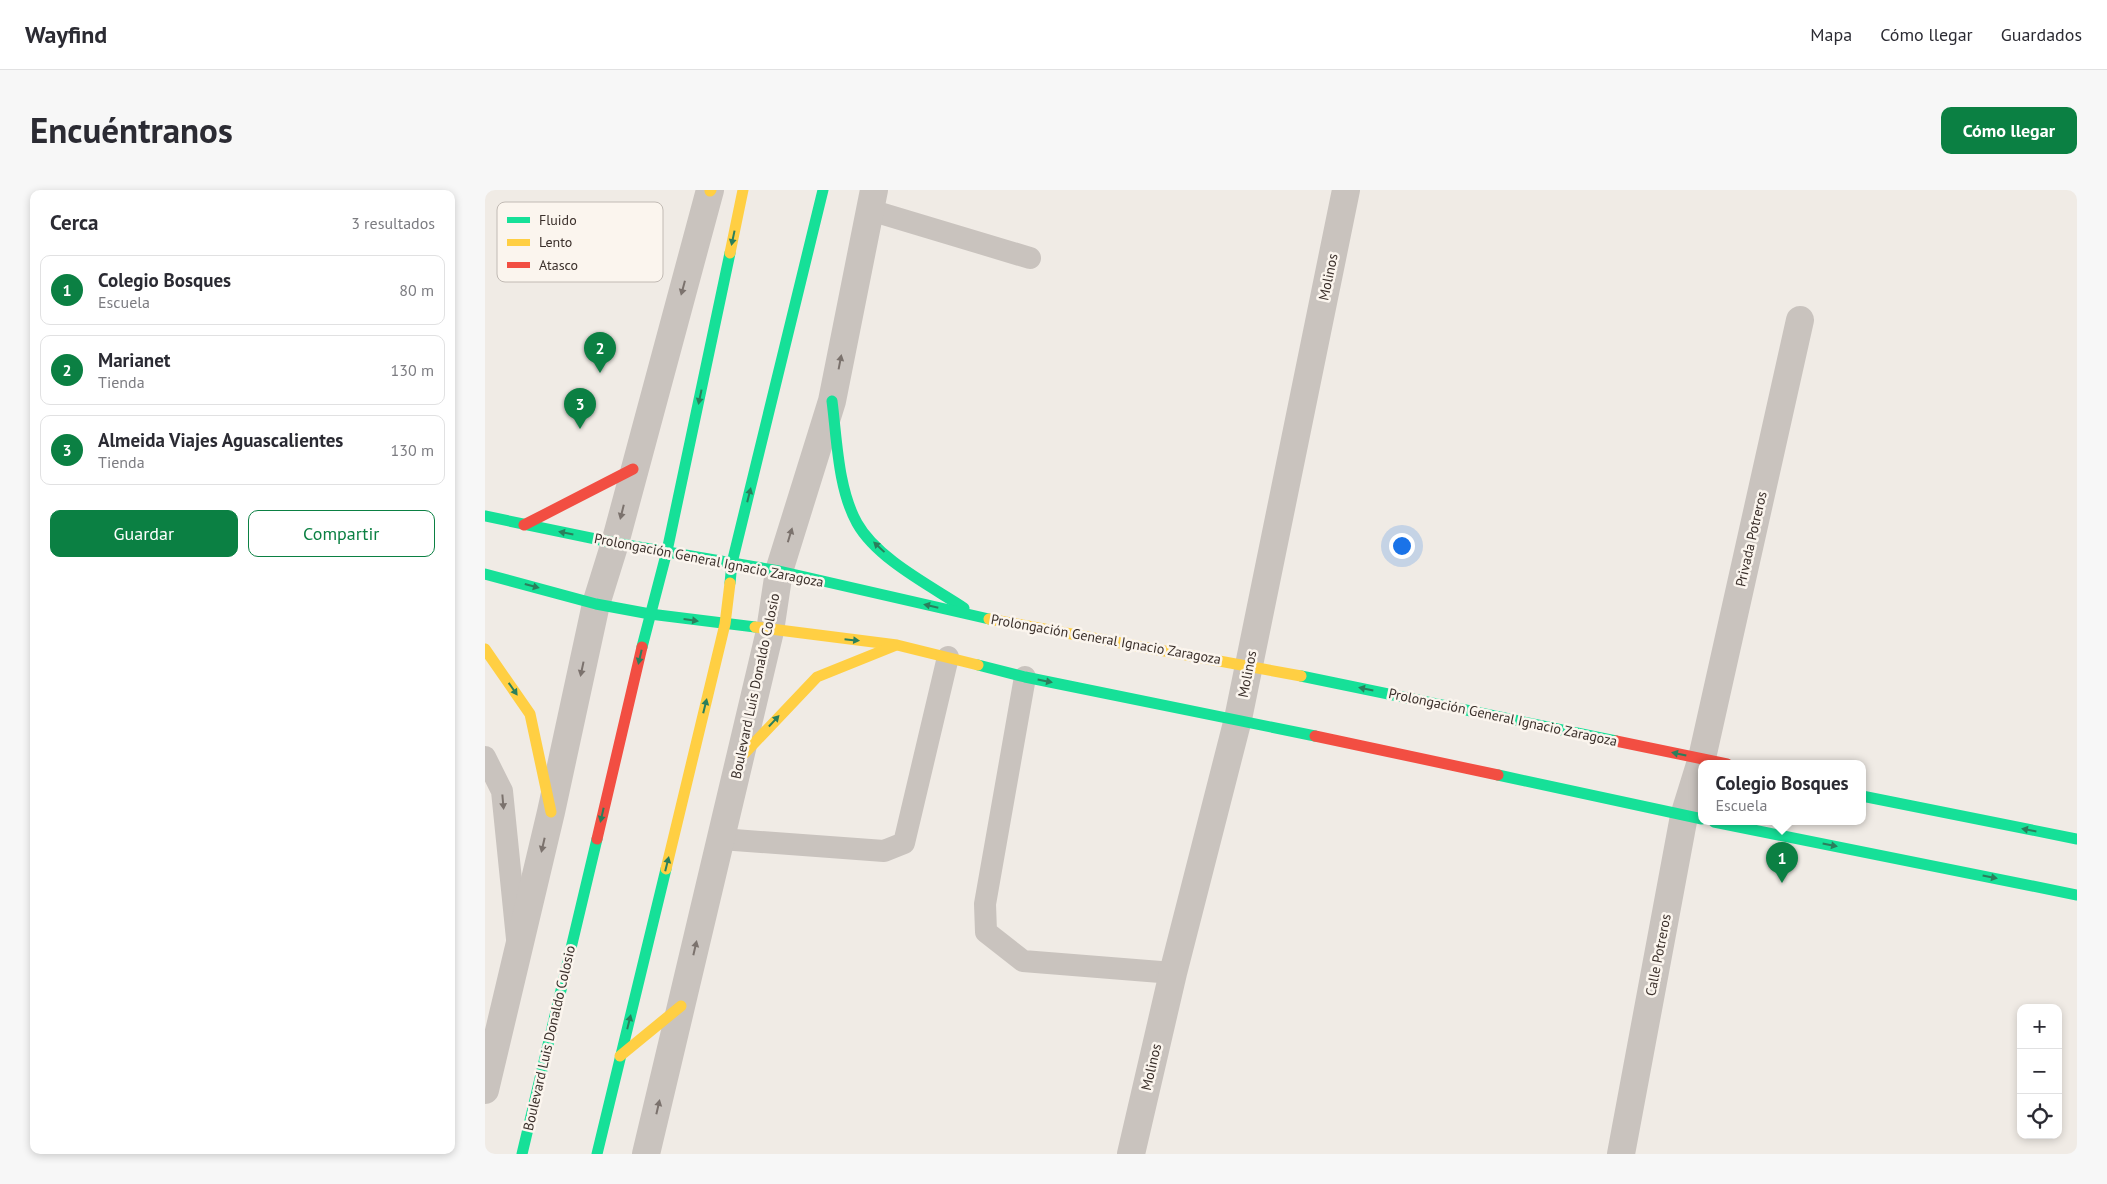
<!DOCTYPE html>
<html lang="es">
<meta charset="utf-8">
<style>
body{margin:0;font-family:"PT Sans",sans-serif;background:#f7f7f7;color:#2b2b33}
.controls{position:absolute;right:15px;bottom:15px;display:grid;overflow:hidden;border-radius:10px;box-shadow:0 2px 8px #0003}
.controls button{width:45px;height:45px;display:grid;place-items:center;padding:0;border:0;border-bottom:1px solid #e1e1e2;background:#fff;color:#2b2b33;font:25px sans-serif}
.you{position:absolute;left:916px;top:355px;width:18px;height:18px;margin:-12px;border:4px solid #fff;border-radius:50%;background:#1a73e8;box-shadow:0 0 0 8px #1a73e833}
.badge{display:grid;place-items:center;width:32px;height:32px;border-radius:50%;background:#0b8043;color:#fff;font-size:16px;font-weight:700}
.pin{position:absolute;translate:-50% -41px;filter:drop-shadow(0 1px 2px #0008)}
.pin::after{content:'';position:absolute;top:26px;width:18px;height:15px;background:inherit;clip-path:polygon(0 0,100% 0,50% 100%)}
.popup{position:absolute;left:1213px;top:570px;width:168px;height:65px;box-sizing:border-box;display:grid;place-content:center;border-radius:10px;background:#fff;filter:drop-shadow(0 1px 4px #0005);font-size:16px;white-space:nowrap;color:#7c7c81}
.popup b{font-size:19px;color:#2b2b33}
.popup::after{content:'';position:absolute;left:50%;top:100%;margin-left:-10px;border:10px solid transparent;border-top-color:#fff}
.list{margin:0;padding:0;list-style:none}
h2{display:flex;justify-content:space-between;align-items:center;height:65px;margin:0;padding:0 20px;font-size:21px}
h2 small{font-size:16px;font-weight:400;color:#7c7c81}
.list li{display:grid;grid-template-columns:32px 1fr auto;gap:15px;align-items:center;box-sizing:border-box;height:70px;margin:0 10px 10px;padding:0 10px;border:1px solid #e1e1e2;border-radius:10px}
.list b{display:block;font-size:19px;white-space:nowrap}
.list p{margin:0;font-size:16px;white-space:nowrap;color:#7c7c81}
.list em{font-size:16px;font-style:normal;color:#7c7c81}
.actions{display:flex;gap:10px;padding:15px 20px}
.actions a{flex:1;padding:11px 0;border:1px solid #0b8043;border-radius:10px;text-align:center;font-size:18px;color:#0b8043}
.actions .main{background:#0b8043;color:#fff}
.icon{flex:none;width:28px;height:28px;fill:none;stroke:currentColor;stroke-width:2;stroke-linecap:round;stroke-linejoin:round}
.map{position:relative;flex:none;width:1592px;height:964px;overflow:hidden;border-radius:10px}
header{display:flex;align-items:center;gap:30px;box-sizing:border-box;height:70px;padding:0 25px;background:#fff;border-bottom:1px solid #e1e1e2}
header strong{font-size:24px}
nav{display:flex;gap:28px;margin-inline-start:auto;font-size:18px}
.intro{display:flex;align-items:center;justify-content:space-between;box-sizing:border-box;height:120px;padding:0 30px}
h1{margin:0;font-size:35px}
.button{padding:12px 22px;border-radius:10px;background:#0b8043;color:#fff;font-size:18px;font-weight:700}
main{display:flex;gap:30px;padding:0 30px}
aside{flex:1;background:#fff;border-radius:10px;box-shadow:0 2px 8px #0003}
.map>svg:first-child{display:block}
.lines{fill:none;stroke-linecap:round;stroke-linejoin:round}
.lane{stroke:#c9c3be;stroke-width:22}
.street{stroke:#c9c3be;stroke-width:28}
.fast{stroke:#16e098;stroke-width:11}
.slow{stroke:#ffcf43;stroke-width:11}
.jam{stroke:#f24e42;stroke-width:11}
.oneway{fill:#2a7f5c}
.oneway2{fill:#7b726d}
.labels{text-anchor:middle;stroke-width:5;stroke-linejoin:round;paint-order:stroke}
.street-label{font-size:14px;fill:#3b302b;stroke:#fbf5ee}
.key{fill:#fbf5ee;stroke:#c1bab4;stroke-width:1}
.key-label{font-size:14px;fill:#3b302b}
</style>
<header>
<strong>Wayfind</strong>
<nav><a>Mapa</a><a>Cómo llegar</a><a>Guardados</a></nav>
</header>
<div class="intro"><h1>Encuéntranos</h1><a class="button">Cómo llegar</a></div>
<main>
<aside>
<h2>Cerca<small>3 resultados</small></h2>
<ul class="list">
<li><span class="badge">1</span><div><b>Colegio Bosques</b><p>Escuela</p></div><em>80 m</em></li>
<li><span class="badge">2</span><div><b>Marianet</b><p>Tienda</p></div><em>130 m</em></li>
<li><span class="badge">3</span><div><b>Almeida Viajes Aguascalientes</b><p>Tienda</p></div><em>130 m</em></li>
</ul>
<div class="actions"><a class="main">Guardar</a><a>Compartir</a></div>
</aside>
<div class="map">
<svg width="1592" height="964" viewBox="0 0 1592 964">
<rect width="100%" height="100%" fill="#f0ebe5"/>
<g class="lines">
<!-- lane -->
<g class="lane">
<path d="M385 20 545 68"/>
<path d="M540 487 500 714 501 742 538 771 688 783"/>
<path d="M0 567 17 601 32 749"/>
<path d="M236 649 399 661 419 653 463 467"/>
</g>
<!-- street -->
<g class="street">
<path d="M0 900 66 622 111 414 130 353 225 0"/>
<path d="M161 964 285 441 294 381 347 211 389 0"/>
<path d="M646 964 688 783 753 529 861 0"/>
<path d="M1136 964 1199 626 1217 568 1315 130"/>
</g>
<!-- fast -->
<g class="fast">
<path d="M347 211C352 250 353 299 372 333 392 369 446 396 479 418"/>
<path d="M0 326 130 353 294 381 504 429"/>
<path d="M0 384 111 414 165 424 270 437"/>
<path d="M245 393 247 373 338 0"/>
<path d="M157 457 182 361 245 63"/>
<path d="M493 475 540 487 830 546"/>
<path d="M816 486 1131 551"/>
<path d="M1013 585 1217 629"/>
<path d="M1377 606 1592 649"/>
<path d="M1229 632 1592 705"/>
<path d="M37 964 112 649"/>
<path d="M112 964 181 679"/>
</g>
<!-- slow -->
<g class="slow">
<path d="M225 1 226 0"/>
<path d="M245 63 258 0"/>
<path d="M504 429 816 486"/>
<path d="M270 437 412 455 493 475"/>
<path d="M0 459 45 524 66 622"/>
<path d="M256 567 332 487 409 456"/>
<path d="M181 679 240 434 245 393"/>
<path d="M135 866 196 816"/>
</g>
<!-- jam -->
<g class="jam">
<path d="M39 335 148 279"/>
<path d="M830 546 1013 585"/>
<path d="M1131 551 1242 574"/>
<path d="M112 649 157 457"/>
</g>
</g>
<!-- one-way arrows -->
<defs><path id="oneway-solid" d="M-6-.8H1V-3.2L6.5 0L1 3.2V.8H-6Z" transform="scale(1.25)"/></defs>
<g class="oneway">
<use href="#oneway-solid" transform="translate(248 48) rotate(102)"/>
<use href="#oneway-solid" transform="translate(215 207) rotate(102)"/>
<use href="#oneway-solid" transform="translate(264 305) rotate(-76)"/>
<use href="#oneway-solid" transform="translate(81 343) rotate(-169)"/>
<use href="#oneway-solid" transform="translate(394 357) rotate(-137)"/>
<use href="#oneway-solid" transform="translate(47 396) rotate(15)"/>
<use href="#oneway-solid" transform="translate(446 416) rotate(-167)"/>
<use href="#oneway-solid" transform="translate(206 430) rotate(8)"/>
<use href="#oneway-solid" transform="translate(367 450) rotate(6)"/>
<use href="#oneway-solid" transform="translate(155 467) rotate(103)"/>
<use href="#oneway-solid" transform="translate(560 491) rotate(11)"/>
<use href="#oneway-solid" transform="translate(28 499) rotate(55)"/>
<use href="#oneway-solid" transform="translate(881 499) rotate(-168)"/>
<use href="#oneway-solid" transform="translate(220 516) rotate(-76)"/>
<use href="#oneway-solid" transform="translate(289 531) rotate(-47)"/>
<use href="#oneway-solid" transform="translate(1194 564) rotate(-168)"/>
<use href="#oneway-solid" transform="translate(117 625) rotate(103)"/>
<use href="#oneway-solid" transform="translate(1544 640) rotate(-169)"/>
<use href="#oneway-solid" transform="translate(1345 655) rotate(11)"/>
<use href="#oneway-solid" transform="translate(182 674) rotate(-76)"/>
<use href="#oneway-solid" transform="translate(1505 687) rotate(11)"/>
<use href="#oneway-solid" transform="translate(144 832) rotate(-76)"/>
</g>
<g class="oneway2">
<use href="#oneway-solid" transform="translate(198 98) rotate(105)"/>
<use href="#oneway-solid" transform="translate(355 172) rotate(-79)"/>
<use href="#oneway-solid" transform="translate(137 322) rotate(104)"/>
<use href="#oneway-solid" transform="translate(305 345) rotate(-73)"/>
<use href="#oneway-solid" transform="translate(97 479) rotate(102)"/>
<use href="#oneway-solid" transform="translate(18 612) rotate(85)"/>
<use href="#oneway-solid" transform="translate(58 655) rotate(103)"/>
<use href="#oneway-solid" transform="translate(210 758) rotate(-77)"/>
<use href="#oneway-solid" transform="translate(173 917) rotate(-77)"/>
</g>
<g class="labels">
<!-- street labels -->
<g class="street-label">
<text transform="translate(843 87) rotate(-78)" y="5">Molinos</text>
<text transform="translate(1266 349) rotate(-77)" y="5">Privada Potreros</text>
<text transform="translate(224 370) rotate(11)" y="5">Prolongación General Ignacio Zaragoza</text>
<text transform="translate(621 449) rotate(10)" y="5">Prolongación General Ignacio Zaragoza</text>
<text transform="translate(762 484) rotate(-79)" y="5">Molinos</text>
<text transform="translate(270 496) rotate(-78)" y="5">Boulevard Luis Donaldo Colosio</text>
<text transform="translate(1018 527) rotate(12)" y="5">Prolongación General Ignacio Zaragoza</text>
<text transform="translate(1173 765) rotate(-79)" y="5">Calle Potreros</text>
<text transform="translate(64 848) rotate(-77)" y="5">Boulevard Luis Donaldo Colosio</text>
<text transform="translate(666 877) rotate(-77)" y="5">Molinos</text>
</g>
</g>
<!-- legend -->
<rect x="12" y="12" width="166" height="80" rx="8" class="key"/>
<rect x="22" y="27" width="23" height="6" fill="#16e098"/>
<rect x="22" y="49" width="23" height="7" fill="#ffcf43"/>
<rect x="22" y="72" width="23" height="6" fill="#f24e42"/>
<g class="key-label">
<text x="54" y="35">Fluido</text>
<text x="54" y="57">Lento</text>
<text x="54" y="80">Atasco</text>
</g>
</svg>
<div class="controls">
<button>+</button>
<button>−</button>
<button><svg class="icon" aria-label="locate" viewBox="0 0 24 24"><circle cx="12" cy="12" r="6"/><path d="M12 2v4M12 18v4M2 12h4M18 12h4"/></svg></button>
</div>
<div class="you"></div>
<div class="pin badge" style="left:1297px;top:693px">1</div>
<div class="popup"><b>Colegio Bosques</b>Escuela</div>
<div class="pin badge" style="left:115px;top:183px">2</div>
<div class="pin badge" style="left:95px;top:239px">3</div>
</div>
</main>
